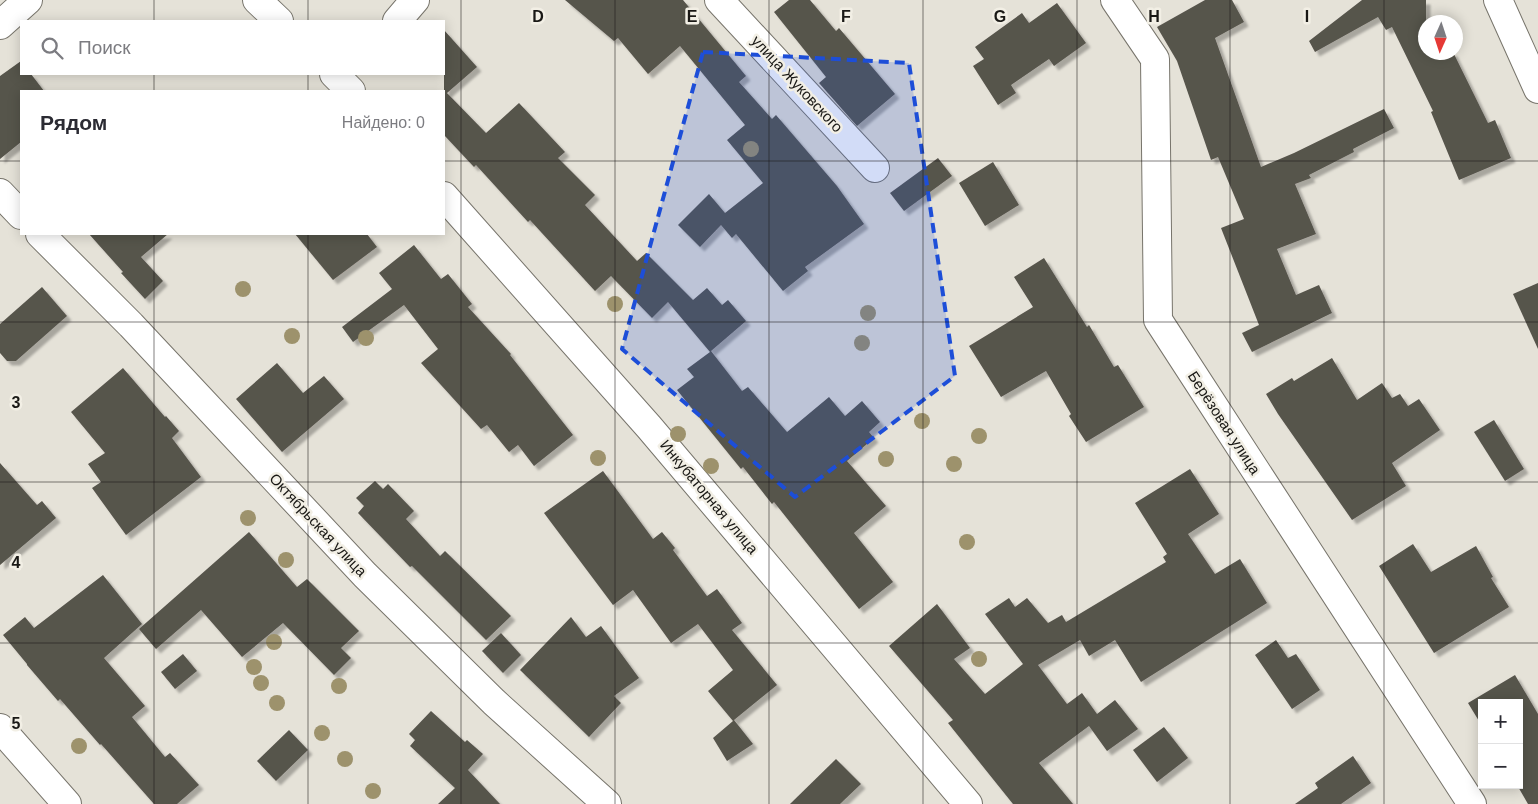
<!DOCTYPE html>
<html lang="ru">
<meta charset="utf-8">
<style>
body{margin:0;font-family:Arial,sans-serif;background:#f7f7f7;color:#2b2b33}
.controls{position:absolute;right:15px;bottom:15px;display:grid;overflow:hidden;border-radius:0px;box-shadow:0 2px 12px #0003}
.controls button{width:45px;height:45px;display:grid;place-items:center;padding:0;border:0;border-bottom:1px solid #e1e1e2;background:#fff;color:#2b2b33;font:25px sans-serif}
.compass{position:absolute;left:1418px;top:15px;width:45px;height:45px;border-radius:50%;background:#fff;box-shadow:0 2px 12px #0003;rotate:183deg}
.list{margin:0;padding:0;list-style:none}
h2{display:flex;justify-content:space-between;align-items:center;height:65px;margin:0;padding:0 20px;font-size:21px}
h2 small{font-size:16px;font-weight:400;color:#7c7c81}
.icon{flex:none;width:28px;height:28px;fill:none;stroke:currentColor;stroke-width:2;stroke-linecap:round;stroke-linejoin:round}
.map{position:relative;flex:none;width:1538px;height:804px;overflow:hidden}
.search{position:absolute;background:#fff;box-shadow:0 2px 12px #0003;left:20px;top:20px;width:425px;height:55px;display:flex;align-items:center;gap:12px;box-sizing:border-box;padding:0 18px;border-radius:0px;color:#7c7c81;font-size:19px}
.panel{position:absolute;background:#fff;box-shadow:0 2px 12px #0003;left:20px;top:90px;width:425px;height:145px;border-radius:0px}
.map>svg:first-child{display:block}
.building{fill:#57544c;filter:url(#shadow)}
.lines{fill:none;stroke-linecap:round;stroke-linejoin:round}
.minor-casing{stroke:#77746b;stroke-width:30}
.minor{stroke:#fff;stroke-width:28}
.tree{fill:#9d926c}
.marked{fill:#1d4ed8;fill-opacity:0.2;stroke:#1d4ed8;stroke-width:4;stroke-dasharray:10 6;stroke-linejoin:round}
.grid{fill:none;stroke:#191815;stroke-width:1;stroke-opacity:0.55}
.labels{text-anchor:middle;stroke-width:5;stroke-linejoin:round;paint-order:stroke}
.street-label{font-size:15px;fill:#191815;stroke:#f2efe5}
.grid-label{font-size:16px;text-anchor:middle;font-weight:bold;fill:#191815;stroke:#f2efe5;stroke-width:5;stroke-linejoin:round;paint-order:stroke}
</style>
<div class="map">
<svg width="1538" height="804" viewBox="0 0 1538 804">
<defs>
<filter id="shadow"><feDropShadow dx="4.5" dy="4.5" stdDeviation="1" flood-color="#0004"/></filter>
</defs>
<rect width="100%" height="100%" fill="#e5e2d8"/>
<!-- building -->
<g class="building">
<path d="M565 0H683L746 76 739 82 772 119 776 115 837 186 864 224 805 267 808 271 783 291 736 234 732 238 721 225 700 247 678 225 709 194 725 213 763 183 727 140 745 125 680 46 648 74 618 38 614 41Z"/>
<path d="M789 0H810L836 31 839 28 895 94 857 126 819 83 826 77 774 12Z"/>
<path d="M1205 0H1232L1244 22 1215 38 1261 167 1294 153 1384 109 1394 128 1353 149 1354 152 1309 175 1311 178 1295 184 1316 234 1277 249 1296 295 1319 285 1332 313 1252 352 1242 333 1259 325 1221 228 1244 219 1218 157 1211 160 1177 61 1157 27Z"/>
<path d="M1362 0H1426V52H1453L1488 123 1495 120 1511 158 1459 180 1431 112 1433 111 1392 27 1386 30 1378 17 1315 52 1309 41Z"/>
<path d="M1057 3 1086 43 1054 66 1049 59 1011 85 1016 93 998 105 973 66 984 59 975 47 1022 13 1029 23Z"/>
<path d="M444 30 477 67 447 93 486 133 519 103 565 152 558 158 595 195 585 205 637 261 646 253 693 300 707 288 722 305 728 300 746 321 711 351 742 391 748 387 787 432 829 397 845 416 862 401 880 422 869 432 874 438 847 461 886 506 854 533 893 582 859 609 774 502 772 504 743 467 741 469 728 453 677 390 694 377 687 369 710 352 668 302 652 318 611 276 595 291 530 220 528 222 476 165 474 167 444 135Z"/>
<path d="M21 61V74H31L44 91H21V142L0 159V76Z"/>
<path d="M938 158 952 176 904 211 890 193Z"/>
<path d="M993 162 1019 205 985 226 959 183Z"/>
<path d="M89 234H168L141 257 163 281 145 299 121 273 123 272Z"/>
<path d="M295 234H367L377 247 333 280Z"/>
<path d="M414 245 441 279 448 274 472 304 468 307 511 354 510 355 573 435 534 466 518 445 509 452 487 425 481 429 421 363 438 349 404 305 353 342 342 327 392 289 379 273Z"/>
<path d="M1044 258 1087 327 1089 325 1114 367 1118 365 1144 407 1086 442 1069 416 1071 414 1046 371 1001 397 969 346 1033 307 1014 277Z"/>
<path d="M1538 283V349L1513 294Z"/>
<path d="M42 287 67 316 16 361H7L0 353V324Z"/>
<path d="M1332 358 1357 400 1382 383 1392 398 1400 394 1408 406 1419 399 1440 430 1392 463 1406 486 1352 520 1278 414 1266 394 1292 378 1294 381Z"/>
<path d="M277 363 303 393 324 376 344 399 282 452 236 399Z"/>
<path d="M123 368 165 417 166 416 179 431 172 438 201 477 126 535 92 488 101 482 88 464 105 453 71 412Z"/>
<path d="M1494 420 1524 469 1505 481 1474 432Z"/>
<path d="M0 463 37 505 42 501 56 518 0 565Z"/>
<path d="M1190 469 1219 514 1188 534 1215 574 1240 559 1267 603 1141 682 1115 640 1089 656 1080 640 1038 665 1067 704 1082 693 1097 714 1115 700 1138 729 1107 751 1089 726 1039 763 1073 804H1013L948 723 953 720 889 646 937 604 970 648 954 659 985 694 1023 664 985 614 1009 598 1015 607 1027 598 1048 623 1062 615 1066 622 1166 562 1163 557 1167 554 1135 503Z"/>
<path d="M603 471 653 539 662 532 675 548 673 550 707 596 717 589 742 623 732 630 777 685 734 720 753 744 727 761 713 738 733 721 708 691 733 670 698 624 671 643 633 590 613 605 544 513Z"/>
<path d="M375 481 383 489 388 484 414 511 406 519 440 556 445 551 511 616 486 640 412 566 410 567 358 513 364 506 356 498Z"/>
<path d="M249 532 297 587 307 579 359 631 341 648 351 658 334 675 283 623 242 657 201 610 156 649 139 629Z"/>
<path d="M1413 544 1431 572 1476 546 1493 577 1491 578 1509 607 1434 653 1379 566Z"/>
<path d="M103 575 142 624 104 658 145 706 132 717 165 757 170 753 199 785 177 804H154L101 744 100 745 60 699 58 701 27 665V664L3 635 25 617 34 628Z"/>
<path d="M571 617 586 637 601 626 639 678 614 696 621 703 589 737 520 670Z"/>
<path d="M501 633 521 655 503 673 482 651Z"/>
<path d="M1276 640 1288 658 1296 654 1320 690 1292 709 1255 655Z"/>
<path d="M183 654 197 671 175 689 161 672Z"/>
<path d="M1515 675 1538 714V804H1528L1517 785H1519V703H1482V726L1468 703Z"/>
<path d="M431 711 465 742 467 740 483 754 468 770 500 804H438L455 788 410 746 415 740 409 734Z"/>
<path d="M1164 727 1188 758 1157 782 1133 750Z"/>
<path d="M289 730 308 750 276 781 257 761Z"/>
<path d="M1353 756 1371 783 1341 804H1295L1318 788 1315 783Z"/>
<path d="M836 759 861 784 840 804H790Z"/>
</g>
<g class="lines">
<!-- minor casing -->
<g class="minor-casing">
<g id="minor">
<path d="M257 0 279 21"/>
<path d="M719 0 875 168"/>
<path d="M1115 0 1155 59 1158 320 1472 804"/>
<path d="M1498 0 1538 89"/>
<path d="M397 21 415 0"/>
<path d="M0 25 28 0"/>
<path d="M334 74 351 91"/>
<path d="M0 193 21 215"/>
<path d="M444 196 649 427 968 804"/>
<path d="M40 234 131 325 365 575 494 702 607 804"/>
<path d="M0 728 67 804"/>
</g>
</g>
<!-- minor -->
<use href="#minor" class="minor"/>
</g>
<!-- trees -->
<g class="tree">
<circle cx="751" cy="149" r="8"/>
<circle cx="243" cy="289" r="8"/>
<circle cx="615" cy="304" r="8"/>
<circle cx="868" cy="313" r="8"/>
<circle cx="292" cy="336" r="8"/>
<circle cx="366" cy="338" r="8"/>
<circle cx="862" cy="343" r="8"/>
<circle cx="922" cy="421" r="8"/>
<circle cx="678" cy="434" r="8"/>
<circle cx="979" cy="436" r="8"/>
<circle cx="598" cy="458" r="8"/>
<circle cx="886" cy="459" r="8"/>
<circle cx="954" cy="464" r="8"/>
<circle cx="711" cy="466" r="8"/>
<circle cx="248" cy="518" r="8"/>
<circle cx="967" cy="542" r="8"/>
<circle cx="286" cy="560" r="8"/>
<circle cx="274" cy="642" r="8"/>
<circle cx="979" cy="659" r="8"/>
<circle cx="254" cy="667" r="8"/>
<circle cx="261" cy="683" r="8"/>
<circle cx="339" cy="686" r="8"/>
<circle cx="277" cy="703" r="8"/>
<circle cx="322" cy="733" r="8"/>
<circle cx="79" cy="746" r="8"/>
<circle cx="345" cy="759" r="8"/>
<circle cx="373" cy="791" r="8"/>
</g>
<!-- marked area -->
<path class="marked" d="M703 52 909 63 955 376 795 497 622 349Z"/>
<!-- grid -->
<path class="grid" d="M154 0V21M308 0V21M461 0V804M615 0V804M769 0V804M923 0V804M1077 0V804M1230 0V804M1384 0V804M154 74V91M308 74V91M0 161H21M444 161H1538M154 234V804M308 234V804M0 322H1538M0 482H1538M0 643H1538"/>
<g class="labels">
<!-- street labels -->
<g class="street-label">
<text transform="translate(797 84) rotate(47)" y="5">улица Жуковского</text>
<text transform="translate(1224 423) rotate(57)" y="5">Берёзовая улица</text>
<text transform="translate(709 497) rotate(50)" y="5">Инкубаторная улица</text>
<text transform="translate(318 525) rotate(47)" y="5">Октябрьская улица</text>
</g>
</g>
<g class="grid-label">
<text x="538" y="22">D</text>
<text x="692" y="22">E</text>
<text x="846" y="22">F</text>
<text x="1000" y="22">G</text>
<text x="1154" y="22">H</text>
<text x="1307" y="22">I</text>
<text x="16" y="408">3</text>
<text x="16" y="568">4</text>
<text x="16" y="729">5</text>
</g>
</svg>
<div class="controls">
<button>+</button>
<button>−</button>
</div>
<svg class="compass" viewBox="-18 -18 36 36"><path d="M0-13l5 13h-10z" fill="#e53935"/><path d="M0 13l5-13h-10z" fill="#7c7c81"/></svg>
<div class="search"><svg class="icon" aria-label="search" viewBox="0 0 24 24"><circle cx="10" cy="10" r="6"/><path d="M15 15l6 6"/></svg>Поиск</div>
<section class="panel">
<h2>Рядом<small>Найдено: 0</small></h2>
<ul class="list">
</ul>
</section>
</div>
